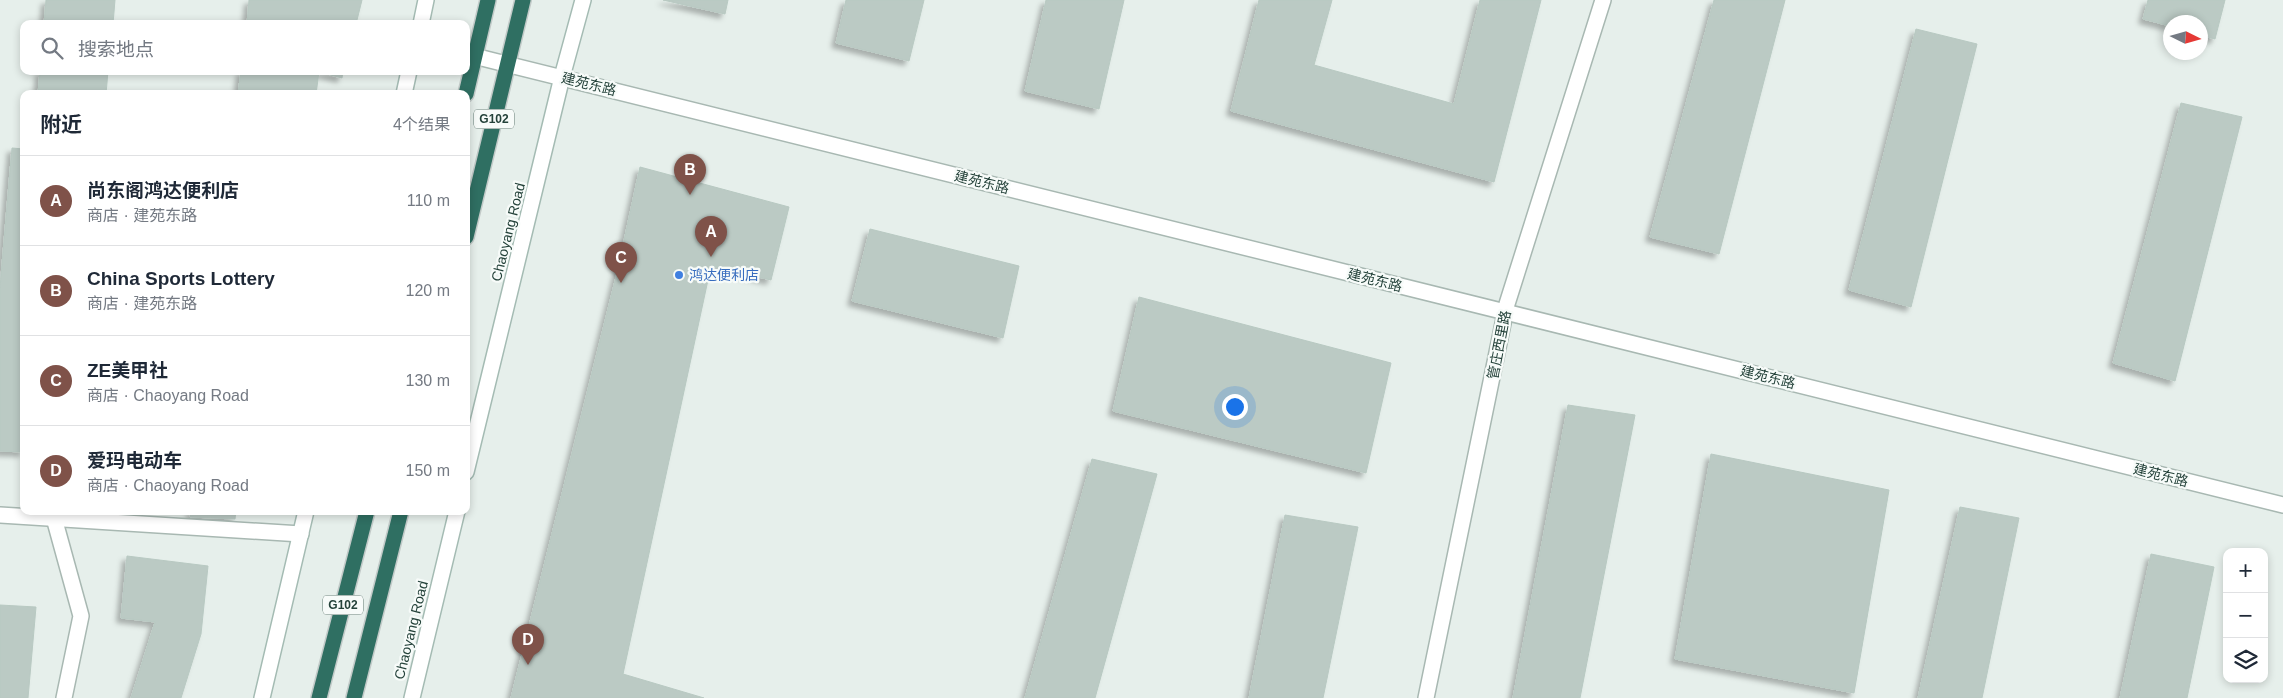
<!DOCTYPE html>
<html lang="zh">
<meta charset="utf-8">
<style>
body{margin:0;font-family:Helvetica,"Noto Sans SC",sans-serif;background:#f2f2f3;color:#1f2937}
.controls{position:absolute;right:15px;bottom:15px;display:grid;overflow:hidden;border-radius:10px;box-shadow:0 2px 8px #0003}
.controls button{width:45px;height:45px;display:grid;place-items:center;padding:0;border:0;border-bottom:1px solid #e0e1e3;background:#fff;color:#1f2937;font:25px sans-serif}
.compass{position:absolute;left:2163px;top:15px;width:45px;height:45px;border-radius:50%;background:#fff;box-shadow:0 2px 8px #0003;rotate:95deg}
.you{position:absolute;left:1234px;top:406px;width:18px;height:18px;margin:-12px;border:4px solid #fff;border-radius:50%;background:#1a73e8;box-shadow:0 0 0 8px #1a73e833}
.badge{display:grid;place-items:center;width:32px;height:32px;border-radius:50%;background:#7f5249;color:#fff;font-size:16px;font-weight:700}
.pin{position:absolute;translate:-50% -41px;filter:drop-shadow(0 1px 2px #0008)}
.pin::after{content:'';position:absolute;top:26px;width:18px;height:15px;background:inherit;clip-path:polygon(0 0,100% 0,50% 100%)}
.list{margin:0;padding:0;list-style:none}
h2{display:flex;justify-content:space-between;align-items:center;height:65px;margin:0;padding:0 20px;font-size:21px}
h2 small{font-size:16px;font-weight:400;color:#747a83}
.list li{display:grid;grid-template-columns:32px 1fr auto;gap:15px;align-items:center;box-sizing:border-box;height:90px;padding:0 20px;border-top:1px solid #e0e1e3}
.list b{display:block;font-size:19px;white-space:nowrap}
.list p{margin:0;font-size:16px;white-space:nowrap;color:#747a83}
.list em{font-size:16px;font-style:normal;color:#747a83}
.icon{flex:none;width:28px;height:28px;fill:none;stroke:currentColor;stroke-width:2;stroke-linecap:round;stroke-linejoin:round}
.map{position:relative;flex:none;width:2283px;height:698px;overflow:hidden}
.search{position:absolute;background:#fff;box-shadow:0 2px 8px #0003;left:20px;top:20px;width:450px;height:55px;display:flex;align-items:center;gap:12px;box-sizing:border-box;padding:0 18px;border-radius:10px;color:#747a83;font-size:19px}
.panel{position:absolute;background:#fff;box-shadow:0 2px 8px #0003;left:20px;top:90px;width:450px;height:425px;border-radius:10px}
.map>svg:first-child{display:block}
.building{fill:#bbcac4;stroke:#b8c9c2;filter:url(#shadow)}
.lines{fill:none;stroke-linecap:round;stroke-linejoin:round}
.street-casing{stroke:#a8b8b2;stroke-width:18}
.secondary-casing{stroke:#a4bbb3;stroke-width:18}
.highway-casing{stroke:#c2cac8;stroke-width:18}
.street{stroke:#fff;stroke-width:15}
.secondary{stroke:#fff;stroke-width:15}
.highway{stroke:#2f6f62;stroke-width:15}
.shop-dot{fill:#3f7fe0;stroke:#f7fbf9;stroke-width:2}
.labels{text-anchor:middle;stroke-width:4.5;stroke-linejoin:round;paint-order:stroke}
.shield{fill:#f7fbf9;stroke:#637a73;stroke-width:1}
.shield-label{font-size:12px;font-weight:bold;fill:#24423a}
.street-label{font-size:14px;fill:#24423a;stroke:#f7fbf9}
.shop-label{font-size:14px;fill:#366cbe;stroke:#f7fbf9;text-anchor:start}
</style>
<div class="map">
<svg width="2283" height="698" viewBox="0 0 2283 698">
<defs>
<filter id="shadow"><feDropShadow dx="-4.5" dy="4.5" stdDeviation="2.5" flood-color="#0004"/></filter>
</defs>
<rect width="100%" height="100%" fill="#e6efeb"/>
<!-- building -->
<g class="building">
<path d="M46 0H115L113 24H44Z"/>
<path d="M249 0H362L356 24H247Z"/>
<path d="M663 0H728L725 14Z"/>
<path d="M846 0H924L909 61 836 43Z"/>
<path d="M1046 0H1124L1099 109 1025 91Z"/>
<path d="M1259 0H1332L1314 65 1454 104 1480 0H1541L1494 182 1231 111Z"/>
<path d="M1714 0H1785L1719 254 1650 237Z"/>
<path d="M2148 0H2225L2215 39 2200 35V22H2170V26L2143 19Z"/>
<path d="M1916 29 1977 44 1911 307 1849 290Z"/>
<path d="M40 71H108L106 94H38Z"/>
<path d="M241 71H343L342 78 319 72 316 94H238Z"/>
<path d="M2181 103 2242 117 2175 381 2113 363Z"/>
<path d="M12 148 24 149V452L0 451V288Z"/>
<path d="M640 167 789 207 771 280 711 266 623 674 704 698H511L617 273Z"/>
<path d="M870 229 1019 266 1003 338 852 301Z"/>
<path d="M1139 297 1391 363 1366 473 1113 411Z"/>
<path d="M1568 405 1635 415 1580 698H1513Z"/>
<path d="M1711 454 1889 490 1854 693 1675 659Z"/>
<path d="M1092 459 1157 474 1095 698H1025Z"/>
<path d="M1960 507 2019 518 1982 698H1918Z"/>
<path d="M191 511H236L235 519 190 517Z"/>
<path d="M1285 515 1358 527 1323 698H1249Z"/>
<path d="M2151 554 2214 567 2187 698H2120Z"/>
<path d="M127 556 208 566 201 634 181 698H131L155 622 121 618Z"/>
<path d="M0 605 36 607 28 698H0Z"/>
</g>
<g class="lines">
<!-- street casing -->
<g class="street-casing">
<g id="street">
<path d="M466 54 2283 505"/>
<path d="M0 515 301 534"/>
<path d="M54 518 81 616 64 698"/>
<path d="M1426 698 1507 304 1603 0"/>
</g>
</g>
<!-- secondary casing -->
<g class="secondary-casing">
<g id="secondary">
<path d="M421 24 426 0"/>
<path d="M404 94 409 71"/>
<path d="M466 472 562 77 583 0"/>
<path d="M262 698 306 511"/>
<path d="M412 698 457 511"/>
</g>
</g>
<!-- highway casing -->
<g class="highway-casing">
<g id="highway">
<path d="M466 94 488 0"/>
<path d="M466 237 523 0"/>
<path d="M319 698 367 511"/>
<path d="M354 698 401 511"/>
</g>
</g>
<!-- street -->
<use href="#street" class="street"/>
<!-- secondary -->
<use href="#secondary" class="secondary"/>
<!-- highway -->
<use href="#highway" class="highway"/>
</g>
<!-- markers -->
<circle class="shop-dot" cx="679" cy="275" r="5"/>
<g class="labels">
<!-- shield labels -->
<g class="shield">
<rect x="474" y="109.5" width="40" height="19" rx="4"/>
<rect x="323" y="595.5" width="40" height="19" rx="4"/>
</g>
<g class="shield-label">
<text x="494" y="123">G102</text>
<text x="343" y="609">G102</text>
</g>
<!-- street labels -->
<g class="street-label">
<text transform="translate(589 84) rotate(14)" y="5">建苑东路</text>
<text transform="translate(982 182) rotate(14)" y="5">建苑东路</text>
<text transform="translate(508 232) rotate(-76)" y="5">Chaoyang Road</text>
<text transform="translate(1375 280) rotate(14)" y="5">建苑东路</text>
<text transform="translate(1499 345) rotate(-79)" y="5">管庄西里路</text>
<text transform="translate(1768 377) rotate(14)" y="5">建苑东路</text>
<text transform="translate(2161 475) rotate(14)" y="5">建苑东路</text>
<text transform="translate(411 630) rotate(-76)" y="5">Chaoyang Road</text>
</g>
<!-- shop labels -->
<g class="shop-label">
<text x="689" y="280">鸿达便利店</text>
</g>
</g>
</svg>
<div class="controls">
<button>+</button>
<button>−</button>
<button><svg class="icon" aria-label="layers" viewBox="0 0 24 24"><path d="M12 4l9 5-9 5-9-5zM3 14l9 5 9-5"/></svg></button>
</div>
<svg class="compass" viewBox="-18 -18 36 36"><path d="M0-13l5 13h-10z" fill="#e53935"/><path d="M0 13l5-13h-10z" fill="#747a83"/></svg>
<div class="you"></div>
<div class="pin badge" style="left:711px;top:257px">A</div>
<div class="pin badge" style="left:690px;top:195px">B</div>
<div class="pin badge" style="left:621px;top:283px">C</div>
<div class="pin badge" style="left:528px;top:665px">D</div>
<div class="search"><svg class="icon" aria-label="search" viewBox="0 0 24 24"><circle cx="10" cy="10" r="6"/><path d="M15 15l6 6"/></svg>搜索地点</div>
<section class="panel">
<h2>附近<small>4个结果</small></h2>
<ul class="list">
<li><span class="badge">A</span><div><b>尚东阁鸿达便利店</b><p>商店 · 建苑东路</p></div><em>110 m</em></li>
<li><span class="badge">B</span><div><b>China Sports Lottery</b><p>商店 · 建苑东路</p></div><em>120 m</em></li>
<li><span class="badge">C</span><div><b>ZE美甲社</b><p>商店 · Chaoyang Road</p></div><em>130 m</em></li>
<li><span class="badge">D</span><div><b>爱玛电动车</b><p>商店 · Chaoyang Road</p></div><em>150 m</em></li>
</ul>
</section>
</div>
